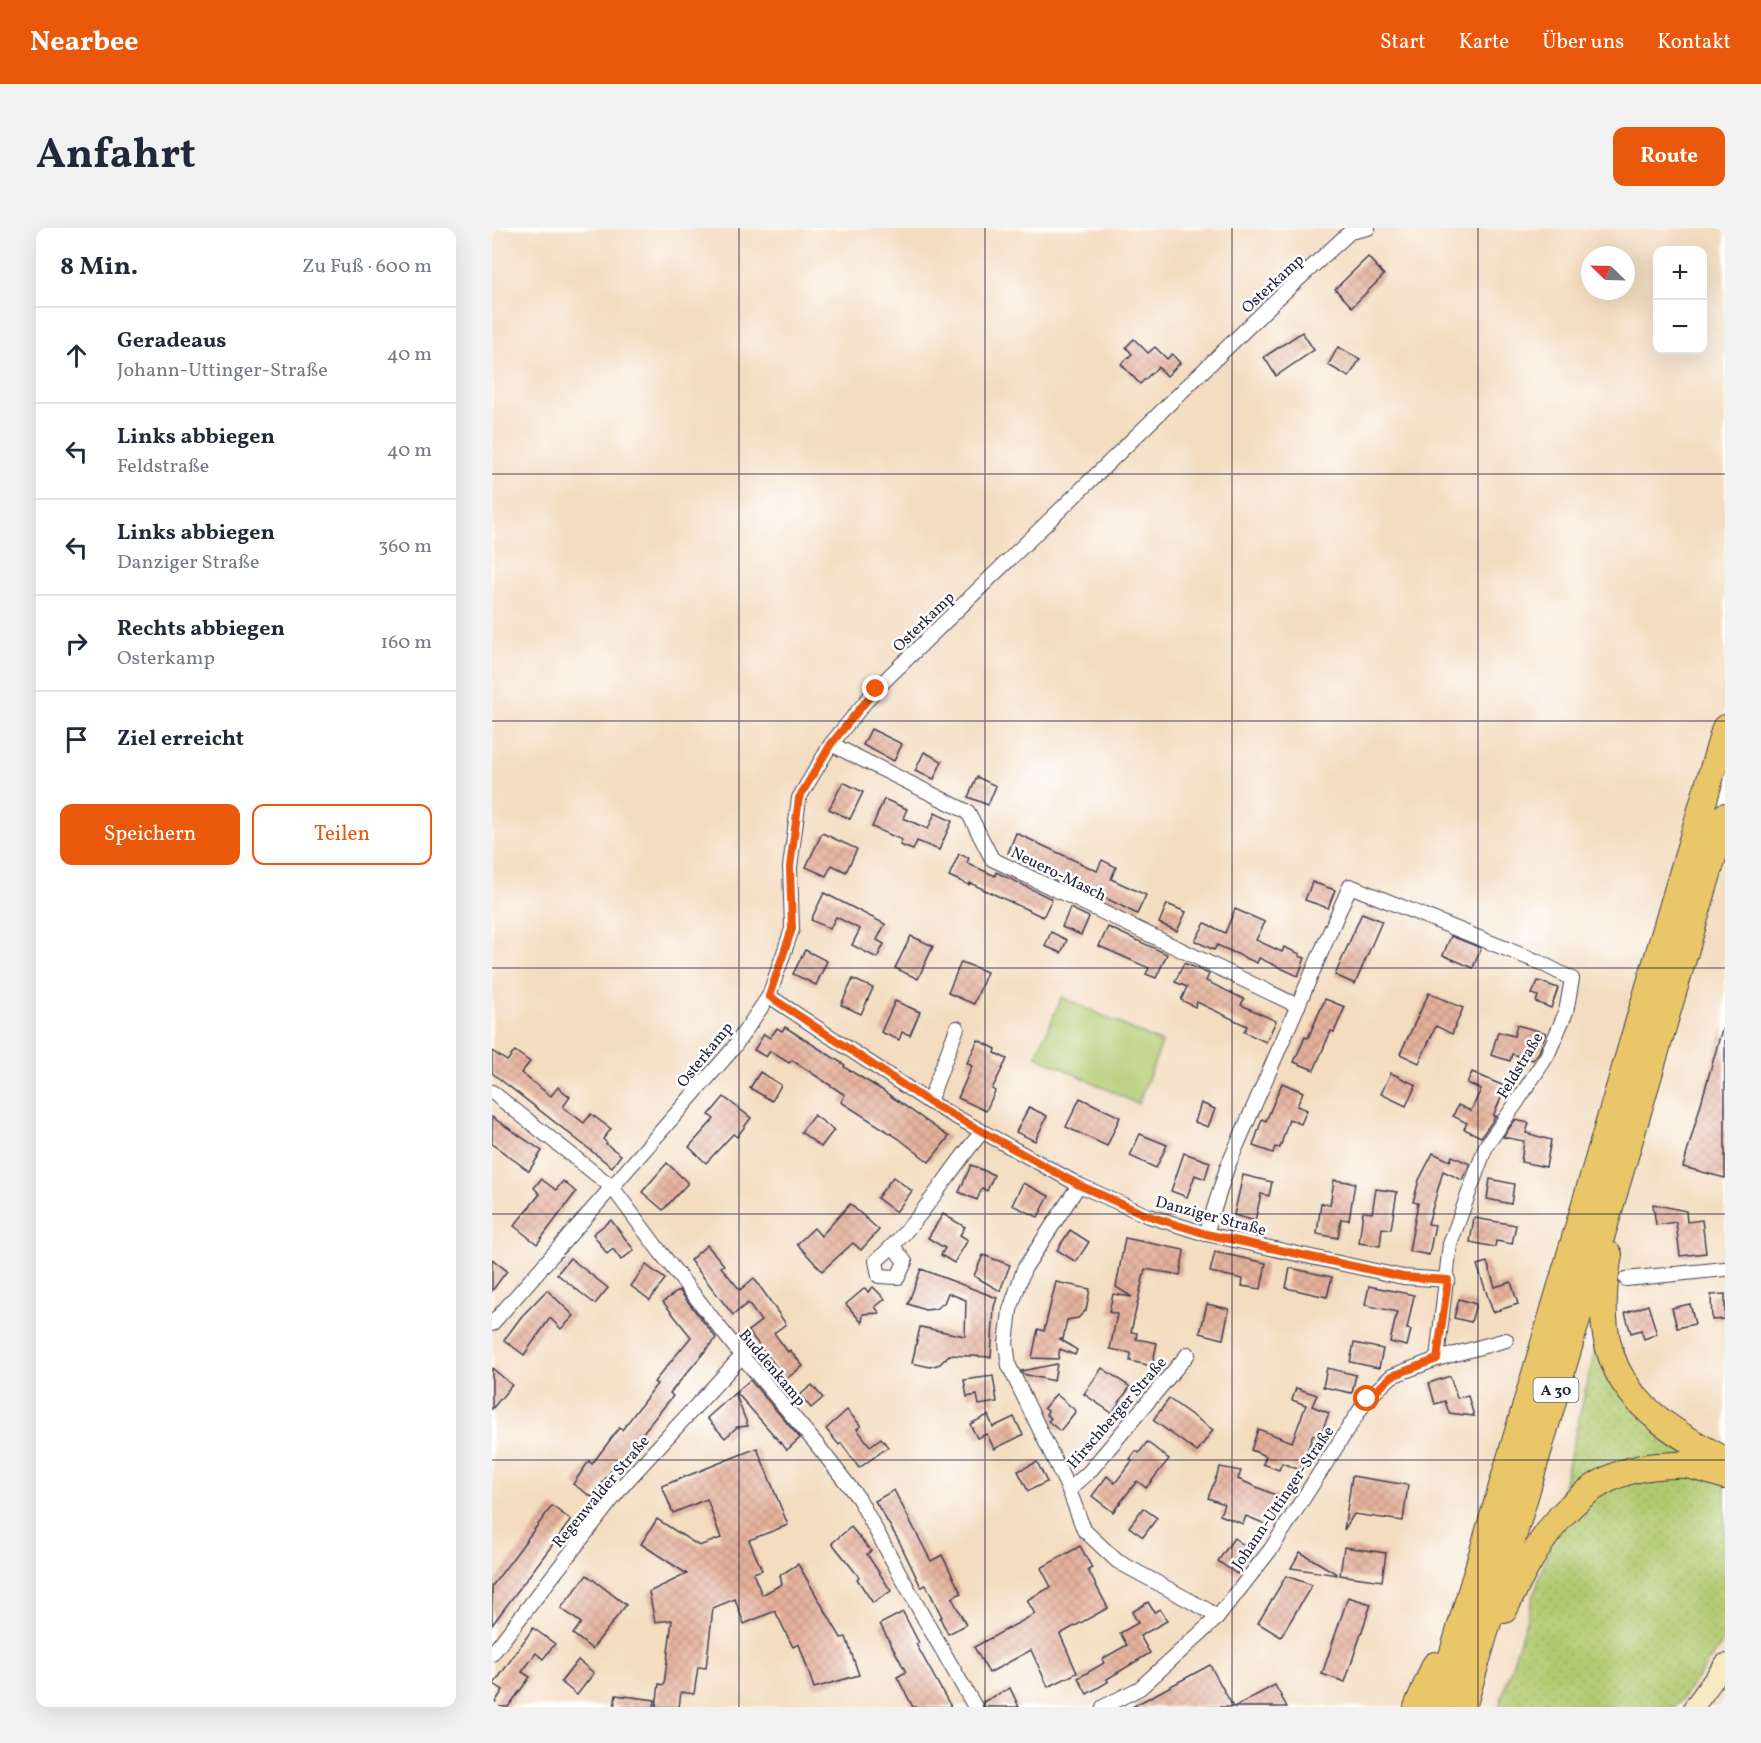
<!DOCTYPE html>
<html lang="de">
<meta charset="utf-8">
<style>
body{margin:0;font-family:Vollkorn,serif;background:#f2f2f3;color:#1f2937}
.controls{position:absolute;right:18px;top:18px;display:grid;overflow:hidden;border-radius:12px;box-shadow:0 6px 24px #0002}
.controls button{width:54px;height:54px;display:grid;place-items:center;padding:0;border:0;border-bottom:2px solid #e0e1e3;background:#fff;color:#1f2937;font:30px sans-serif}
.compass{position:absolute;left:1089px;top:18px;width:54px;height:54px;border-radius:50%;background:#fff;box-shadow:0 6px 24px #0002;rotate:293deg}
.stop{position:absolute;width:18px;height:18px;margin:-14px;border:4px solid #ea580c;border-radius:50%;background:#fff}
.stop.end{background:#ea580c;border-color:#fff;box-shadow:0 2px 6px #0008}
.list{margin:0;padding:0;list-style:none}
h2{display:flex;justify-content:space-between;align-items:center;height:78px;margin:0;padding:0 24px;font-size:26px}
h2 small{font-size:20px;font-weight:400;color:#747a83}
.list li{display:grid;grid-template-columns:39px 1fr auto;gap:18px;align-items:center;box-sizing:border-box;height:96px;padding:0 24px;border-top:2px solid #e0e1e3}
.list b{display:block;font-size:22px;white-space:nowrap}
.list p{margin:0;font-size:20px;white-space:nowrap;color:#747a83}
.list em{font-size:20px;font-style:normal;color:#747a83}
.actions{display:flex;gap:12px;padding:18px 24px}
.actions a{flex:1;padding:14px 0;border:2px solid #ea580c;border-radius:12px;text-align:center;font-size:21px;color:#ea580c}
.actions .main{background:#ea580c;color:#fff}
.icon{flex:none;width:33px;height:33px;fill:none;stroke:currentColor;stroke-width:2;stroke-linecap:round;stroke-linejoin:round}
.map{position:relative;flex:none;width:1233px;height:1479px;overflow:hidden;border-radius:12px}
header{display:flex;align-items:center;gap:36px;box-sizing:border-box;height:84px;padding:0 30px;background:#ea580c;color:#fff}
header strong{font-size:28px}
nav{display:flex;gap:33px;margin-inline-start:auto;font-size:21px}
.intro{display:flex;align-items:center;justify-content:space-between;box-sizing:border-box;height:144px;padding:0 36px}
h1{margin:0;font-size:42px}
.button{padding:15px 27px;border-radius:12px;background:#ea580c;color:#fff;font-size:21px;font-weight:700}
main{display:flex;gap:36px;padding:0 36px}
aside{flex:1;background:#fff;border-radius:12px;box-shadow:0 6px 24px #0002}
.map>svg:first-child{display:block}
.grass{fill:url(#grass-dots);stroke:#697654;stroke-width:1.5}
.park{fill:#b0c96e;stroke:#697654;stroke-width:1.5}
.building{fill:url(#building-cross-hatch)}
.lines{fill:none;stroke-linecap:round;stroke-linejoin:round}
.street-casing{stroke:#413e4f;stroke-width:16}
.secondary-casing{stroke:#413e4f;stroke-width:22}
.highway-casing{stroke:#413e4f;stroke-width:28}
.street{stroke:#fff;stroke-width:14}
.secondary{stroke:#f6e9c3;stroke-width:20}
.highway{stroke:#e9c769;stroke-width:26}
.route{stroke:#ea580c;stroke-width:8}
.grid{fill:none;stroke:#22223b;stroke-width:1.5;stroke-opacity:0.55}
.labels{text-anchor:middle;stroke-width:5;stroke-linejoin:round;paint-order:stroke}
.shield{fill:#fff;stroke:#646476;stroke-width:1.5}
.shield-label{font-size:15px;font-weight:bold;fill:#22223b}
.street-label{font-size:16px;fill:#22223b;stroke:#fff}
</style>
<header>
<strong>Nearbee</strong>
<nav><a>Start</a><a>Karte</a><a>Über uns</a><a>Kontakt</a></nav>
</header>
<div class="intro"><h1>Anfahrt</h1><a class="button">Route</a></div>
<main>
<aside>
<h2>8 Min.<small>Zu Fuß · 600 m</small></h2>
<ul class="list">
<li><svg class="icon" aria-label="ahead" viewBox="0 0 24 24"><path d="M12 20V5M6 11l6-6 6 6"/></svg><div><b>Geradeaus</b><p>Johann-Uttinger-Straße</p></div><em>40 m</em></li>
<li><svg class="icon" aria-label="left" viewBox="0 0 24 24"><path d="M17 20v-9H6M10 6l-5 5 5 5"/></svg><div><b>Links abbiegen</b><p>Feldstraße</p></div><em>40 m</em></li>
<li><svg class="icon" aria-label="left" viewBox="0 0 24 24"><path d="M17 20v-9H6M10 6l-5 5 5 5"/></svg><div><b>Links abbiegen</b><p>Danziger Straße</p></div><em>360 m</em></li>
<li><svg class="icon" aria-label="right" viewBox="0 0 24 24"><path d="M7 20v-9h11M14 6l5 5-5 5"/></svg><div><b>Rechts abbiegen</b><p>Osterkamp</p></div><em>160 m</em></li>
<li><svg class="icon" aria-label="arrive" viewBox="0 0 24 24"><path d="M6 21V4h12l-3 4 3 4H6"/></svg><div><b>Ziel erreicht</b></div></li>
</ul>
<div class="actions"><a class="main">Speichern</a><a>Teilen</a></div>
</aside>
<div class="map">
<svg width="1233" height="1479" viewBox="0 0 1233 1479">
<defs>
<pattern id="grass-dots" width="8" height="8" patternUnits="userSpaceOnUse" patternTransform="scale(1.5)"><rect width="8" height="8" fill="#b0c96e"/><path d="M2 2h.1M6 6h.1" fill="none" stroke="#97ac60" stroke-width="1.8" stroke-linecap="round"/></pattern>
<pattern id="building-cross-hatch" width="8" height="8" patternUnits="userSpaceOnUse" patternTransform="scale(1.5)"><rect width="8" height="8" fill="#e5b19c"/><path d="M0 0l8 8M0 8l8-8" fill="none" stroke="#c49887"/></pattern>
</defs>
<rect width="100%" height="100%" fill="#fff"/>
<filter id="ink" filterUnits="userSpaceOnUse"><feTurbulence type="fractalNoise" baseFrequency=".0167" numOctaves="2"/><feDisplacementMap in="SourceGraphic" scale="12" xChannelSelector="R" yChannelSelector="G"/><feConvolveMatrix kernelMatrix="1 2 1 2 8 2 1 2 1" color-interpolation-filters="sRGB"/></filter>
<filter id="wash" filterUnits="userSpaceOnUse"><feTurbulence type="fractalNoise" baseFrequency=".008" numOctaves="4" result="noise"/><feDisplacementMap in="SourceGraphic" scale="24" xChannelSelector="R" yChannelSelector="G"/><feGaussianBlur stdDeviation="1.35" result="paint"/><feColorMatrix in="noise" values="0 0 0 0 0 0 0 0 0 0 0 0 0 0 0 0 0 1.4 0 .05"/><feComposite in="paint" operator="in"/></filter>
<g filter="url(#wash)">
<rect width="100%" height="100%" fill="#f3dcbf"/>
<!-- grass -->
<path class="grass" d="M1117 1061 1124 1126 1156 1176 1233 1225V1411L1184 1479H1007L1057 1319Z"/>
<!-- park -->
<path class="park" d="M570 769 670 815 646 876 544 828Z"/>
<g id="blocks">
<!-- building -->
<g class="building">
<path d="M876 29 892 47 860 79 843 61Z"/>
<path d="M810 104 822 122 784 148 772 129Z"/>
<path d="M642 111 656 125 663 119 675 131 680 126 688 135 675 148 666 139 648 156 629 136 640 126 634 119Z"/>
<path d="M846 119 868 131 857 149 836 137Z"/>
<path d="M379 501 410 516 402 533 371 517Z"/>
<path d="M432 524 450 533 442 551 423 543Z"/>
<path d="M485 549 504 558 496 577 476 569Z"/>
<path d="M351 554 371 564 358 591 337 581Z"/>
<path d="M392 571 415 581 411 590 436 601 443 585 460 593 447 622 425 613 421 622 408 617 410 612 380 599Z"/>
<path d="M330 605 365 621 354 644 340 637 334 648 314 639Z"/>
<path d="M524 605 605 643 610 632 624 639 619 651 654 667 645 686 590 658 516 625Z"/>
<path d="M467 626 477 630 475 635 503 648 504 644 560 671 551 689 478 655 477 657 457 648Z"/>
<path d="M820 654 843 662 836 680 813 672Z"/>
<path d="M332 665 393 696 385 712 392 716 385 730 360 717 368 701 344 689 338 701 319 692Z"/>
<path d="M675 676 694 684 685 703 667 695Z"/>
<path d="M578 680 597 689 589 707 570 699Z"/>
<path d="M743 681 773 694 764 712 790 724 792 719 808 726 807 728 813 730 806 748 767 730 765 735 725 717 722 722 703 713 713 695 733 705Z"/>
<path d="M870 685 890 693 863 756 843 747Z"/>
<path d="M616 699 675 726 664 750 654 746 657 740 607 718Z"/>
<path d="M559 704 575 712 569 725 553 718Z"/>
<path d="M419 708 441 718 426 751 403 740Z"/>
<path d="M959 708 989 720 981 740 951 727Z"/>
<path d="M313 722 335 733 324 757 301 746Z"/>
<path d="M469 734 495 744 482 776 456 765Z"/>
<path d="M692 735 717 746 714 753 752 771 749 777 784 793 774 814 752 804 755 798 705 774 703 779 689 772 695 759 683 754Z"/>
<path d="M361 751 381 760 369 786 349 777Z"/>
<path d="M1046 753 1066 760 1059 780 1044 774 1046 768 1040 766Z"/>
<path d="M937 765 971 780 960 806 944 798 927 835 908 826Z"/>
<path d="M833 771 853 779 842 804 839 803 822 842 802 834 813 809 816 810Z"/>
<path d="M403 773 428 784 418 807 410 804 407 812 389 804Z"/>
<path d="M1025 797 1054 805 1047 824 1041 832 1020 826 1018 833 999 827 1006 804 1022 808Z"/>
<path d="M293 799 353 837 352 839 390 862 457 909 437 934 406 910 349 874 353 867 300 832 297 835 278 823 274 829 262 822 272 806 278 810 285 800 290 803Z"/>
<path d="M1230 801H1233V950L1191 939Z"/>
<path d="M486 812 504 821 503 825 515 831 500 861 503 863 494 883 466 870 480 838 475 835Z"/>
<path d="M0 823 15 833 23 823 38 834 29 845 59 868 66 859 78 869 71 879 92 895 99 886 119 901 111 911 115 915 114 916 129 927 120 939 0 845Z"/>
<path d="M268 844 289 857 280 873 258 860Z"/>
<path d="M980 844 1014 859 1001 888H1004L989 909 972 901 975 895 961 888 966 877 979 883 989 861 975 855Z"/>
<path d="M899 845 924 857 914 878 889 866Z"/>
<path d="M790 855 811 864 805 878 815 882 809 896 797 891 788 920 783 919 781 925 761 918 770 891 774 893Z"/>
<path d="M232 869 259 890 245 909 241 906 214 935 197 919 222 891 217 887Z"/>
<path d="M588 870 628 889 615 918 574 899Z"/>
<path d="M709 875 723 881 716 899 703 894Z"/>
<path d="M537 879 555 888 543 913 524 904Z"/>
<path d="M322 887 342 902 329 919 309 904Z"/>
<path d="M0 889 50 923 37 943 0 916Z"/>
<path d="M1023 892 1037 895 1034 905 1059 912 1054 939 1029 934 1032 913 1011 909Z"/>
<path d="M648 906 675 917 664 940 638 928Z"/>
<path d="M692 925 718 934 713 951 703 947 695 969 679 963Z"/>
<path d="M941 925 958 933 960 928 978 936 970 952 951 943 936 996 943 997 937 1027 917 1023 926 975 921 974 927 952Z"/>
<path d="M175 935 196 955 171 982 150 964Z"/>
<path d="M479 937 502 947 495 963 490 960 485 972 467 964Z"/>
<path d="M751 947 780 954 777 968 769 966 763 993 742 987Z"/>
<path d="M401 949 420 963 404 984 385 970Z"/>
<path d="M49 951 64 962 71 953 84 964 45 1016 22 998 48 966 42 960Z"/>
<path d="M998 951 1022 956 1019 976 995 971Z"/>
<path d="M842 952 863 955 857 992 849 991 846 1010 825 1006 829 975 838 977Z"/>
<path d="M531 955 557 968 546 989 520 977Z"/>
<path d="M884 961 905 964 899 1001 890 1000 888 1018 867 1015 871 984 880 985Z"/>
<path d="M358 976 387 1002 369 1022 361 1015 330 1043 305 1016 322 1000 329 1008Z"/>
<path d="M1161 976 1194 983 1195 994 1210 992 1214 1025 1188 1028 1184 994 1164 997Z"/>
<path d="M451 986 473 999 468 1007 476 1012 462 1035 449 1027 453 1020 436 1010Z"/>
<path d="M982 990 1024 997 1020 1016 1004 1013 1003 1019 978 1014Z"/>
<path d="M119 992 142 1022 129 1032 121 1021 115 1026 101 1006Z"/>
<path d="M578 1002 597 1014 584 1034 565 1022Z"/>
<path d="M633 1010 692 1022 688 1047 653 1041 639 1104 645 1105 644 1111 665 1115 660 1138 638 1133 639 1125 618 1121 625 1086 617 1084 621 1066 640 1069 624 1059Z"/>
<path d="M215 1017 232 1037 229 1039 248 1062 262 1050 294 1096 282 1105 296 1124 298 1122 311 1138 294 1151 256 1103 269 1093 256 1075 241 1087 198 1032Z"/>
<path d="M723 1024 774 1035 769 1061 750 1058 751 1051 718 1044Z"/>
<path d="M491 1027 518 1037 508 1063 482 1048Z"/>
<path d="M78 1030 116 1060 103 1076 65 1046Z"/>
<path d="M0 1031 15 1043 0 1063Z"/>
<path d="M995 1034 1003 1059 1019 1054 1026 1076 1001 1084 985 1037Z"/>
<path d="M154 1037 173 1051 158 1072 139 1058Z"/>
<path d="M798 1040 840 1049 835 1069 794 1060Z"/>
<path d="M429 1041 505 1070 502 1079 499 1129 457 1127 448 1136 438 1139 420 1135 428 1099 473 1108 474 1072 456 1065 452 1075 443 1081 433 1082 416 1076Z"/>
<path d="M564 1054 598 1061 594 1082 586 1090 575 1092 571 1111H568L585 1122 583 1127 568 1121 566 1131 540 1130 546 1101 552 1103Z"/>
<path d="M877 1058 922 1067 915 1101 919 1102 915 1118 898 1114 905 1084 873 1077Z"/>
<path d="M381 1059 393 1071 383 1079 388 1085 371 1086 370 1095 354 1076 373 1060 376 1064Z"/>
<path d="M55 1062 82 1088 69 1101 58 1090 32 1127 12 1112 29 1089Z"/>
<path d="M187 1062 224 1110 178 1165 181 1168 153 1202 129 1235 126 1233 100 1269 81 1256 97 1233 100 1236 127 1200 130 1202 165 1156 162 1154 199 1109 171 1074Z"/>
<path d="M1233 1066V1091L1220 1092 1219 1067Z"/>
<path d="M967 1071 984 1076 979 1094 962 1090Z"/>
<path d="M715 1076 737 1081 731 1111 708 1105Z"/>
<path d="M1198 1076 1203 1096 1185 1100 1180 1080Z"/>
<path d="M1156 1077 1165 1106 1152 1111 1149 1102 1139 1105 1133 1085Z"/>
<path d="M862 1115 891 1121 887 1140 858 1134Z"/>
<path d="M565 1136 562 1153 531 1146 529 1143Z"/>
<path d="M0 1140 20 1157 0 1181Z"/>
<path d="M610 1140 638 1159 620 1185 592 1166Z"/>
<path d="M835 1140 864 1147 860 1165 831 1159Z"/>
<path d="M501 1148 505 1174 487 1177 485 1167 475 1169 472 1152Z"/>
<path d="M958 1148 965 1170 976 1168 982 1188 957 1185 953 1173 943 1176 937 1155Z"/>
<path d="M258 1152 308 1210 295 1222 244 1164Z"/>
<path d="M320 1157 331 1170 319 1180 308 1167Z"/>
<path d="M804 1160 825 1167 820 1178 837 1185 828 1209 821 1207 808 1242 790 1235 787 1242 771 1236 774 1228 759 1222 766 1201 800 1214 814 1177 800 1172Z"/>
<path d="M243 1165 256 1198 245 1199 233 1210 215 1190Z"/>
<path d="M564 1166 584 1183 568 1203 556 1193 559 1190 554 1186 556 1183 552 1180Z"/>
<path d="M677 1171 721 1202 705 1224 661 1192Z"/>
<path d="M355 1182 369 1198 365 1201 378 1218 389 1210 396 1219 367 1240 349 1215 347 1217 334 1201Z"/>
<path d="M496 1187 501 1199 522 1189 531 1207 502 1221 495 1206 485 1210 478 1196Z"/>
<path d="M655 1214 677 1231 654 1260 645 1253 621 1284 600 1268 615 1248 623 1255 640 1233 638 1231 644 1223 647 1225Z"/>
<path d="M265 1220 296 1297 257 1312 270 1342 261 1345 270 1367 290 1356 288 1347 306 1336 349 1410 354 1409 367 1447 322 1460 307 1416 301 1419 283 1383 252 1396 243 1371 221 1380 214 1440 206 1439 202 1466 189 1464 187 1479H164L167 1456 172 1457 180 1392 163 1394 157 1364 195 1346 149 1316 165 1291 207 1318 229 1310 215 1271 181 1285 170 1258Z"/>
<path d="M545 1234 555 1254 536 1263 526 1243Z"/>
<path d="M728 1239 749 1243 746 1251 788 1269 776 1297 754 1288 751 1296 728 1287 732 1276 716 1270Z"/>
<path d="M860 1248 916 1257 911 1293 862 1286 852 1302Z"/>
<path d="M402 1262 439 1333 450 1327 469 1365 460 1370 474 1397 456 1406 448 1390 450 1389 434 1357 429 1359 407 1313 383 1273Z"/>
<path d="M60 1278 79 1292 0 1397V1358Z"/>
<path d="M651 1280 665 1290 651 1309 637 1299Z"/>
<path d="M359 1299 379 1323 375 1326 399 1363 381 1375 365 1351 367 1349 340 1315Z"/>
<path d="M742 1310 760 1323 745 1346 726 1333Z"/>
<path d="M588 1318 600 1340 596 1342 616 1380 568 1406 585 1445 556 1459 539 1422 497 1445 482 1419 543 1386 535 1372 559 1359 549 1340Z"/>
<path d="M852 1319 894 1325 890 1353 848 1347Z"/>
<path d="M808 1324 845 1346V1347L799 1340Z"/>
<path d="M95 1347 134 1377 100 1421 81 1406 89 1395 69 1380Z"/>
<path d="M794 1348 820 1357 789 1409 766 1395Z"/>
<path d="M856 1369 879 1376 853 1454 830 1446Z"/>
<path d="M656 1374 662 1384 668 1381 675 1393 648 1408 658 1425 615 1451 616 1454 595 1466 586 1450 612 1435 610 1431 635 1417 628 1405 646 1395 640 1384Z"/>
<path d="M411 1384 427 1415 424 1416 459 1479H421L405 1449 414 1444 388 1396Z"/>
<path d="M41 1400 63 1416 51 1431 44 1425 30 1444 38 1449 16 1479H0L11 1462 2 1456Z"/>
<path d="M86 1432 102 1445 85 1467 69 1454Z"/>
<path d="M718 1437 741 1479H640Z"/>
<path d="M783 1457 795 1479H742Z"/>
<path d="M518 1460 527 1479H492L491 1474Z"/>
<path d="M124 1467 163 1472 162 1479H122Z"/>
</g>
</g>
</g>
<g filter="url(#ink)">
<use href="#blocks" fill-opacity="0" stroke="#413e4f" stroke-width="1.5"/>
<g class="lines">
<!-- street casing -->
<g class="street-casing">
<g id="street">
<path d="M339 516 476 584 500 631 806 778"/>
<path d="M277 768 437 874 587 957 654 987 714 1006 911 1049 956 1052"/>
<path d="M0 864 120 959 169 1025 250 1128 326 1218 367 1271 433 1392 483 1479"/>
<path d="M437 874 465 800"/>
<path d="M587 957 532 1041 518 1082 514 1115 517 1138 577 1262 592 1302 625 1333 715 1382 725 1390"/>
<path d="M714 1006 735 940 858 658 1047 734 1080 751 1074 784 1055 828 1025 874 994 918 958 1016 945 1131"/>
<path d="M401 1018 413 1034 406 1049 387 1048 384 1033C427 997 454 946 490 904"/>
<path d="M1134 1051 1233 1041"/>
<path d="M0 1096 240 822 277 768 300 701 298 639 307 570 339 516 384 461 787 69 858 4 876 0"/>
<path d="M577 1262 597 1244 696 1126"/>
<path d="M0 1426 132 1256 250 1128"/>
<path d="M611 1479 648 1460 725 1390 779 1321 875 1171 900 1148 945 1131 1014 1112"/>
</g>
</g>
<!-- secondary casing -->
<g class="secondary-casing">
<path id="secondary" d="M1202 1479 1233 1436"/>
</g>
<!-- highway casing -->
<g class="highway-casing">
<g id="highway">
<path d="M1117 1027C1096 1139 1138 1184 1233 1232"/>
<path d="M1012 1382C1044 1316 1083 1244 1165 1238 1174 1238 1184 1236 1193 1237 1206 1239 1220 1244 1233 1248"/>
<path d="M925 1479 943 1437"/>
<path d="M945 1479 1233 500"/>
<path d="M971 1479 1233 588"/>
</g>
</g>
<!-- street -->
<use href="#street" class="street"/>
<!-- secondary -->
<use href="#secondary" class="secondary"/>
<!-- highway -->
<use href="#highway" class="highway"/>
</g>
</g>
<g class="lines" filter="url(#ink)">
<!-- route -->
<path class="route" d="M384 461 339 516 307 570 298 639 300 701 277 768 437 874 587 957 654 987 714 1006 911 1049 956 1052 945 1131 900 1148 875 1171"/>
</g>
<!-- grid -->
<path class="grid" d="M247 0V1479M493 0V1479M740 0V1479M986 0V1479M0 246H1233M0 493H1233M0 740H1233M0 986H1233M0 1232H1233"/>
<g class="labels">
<!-- shield labels -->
<rect class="shield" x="1041.5" y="1150" width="45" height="24" rx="4.5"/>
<g class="shield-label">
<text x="1064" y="1167">A 30</text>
</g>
<!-- street labels -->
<g class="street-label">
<text transform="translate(780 55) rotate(-43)" y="6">Osterkamp</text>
<text transform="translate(431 393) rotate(-44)" y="6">Osterkamp</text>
<text transform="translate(567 645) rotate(26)" y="6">Neuero-Masch</text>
<text transform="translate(212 826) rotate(-51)" y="6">Osterkamp</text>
<text transform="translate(1027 837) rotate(-59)" y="6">Feldstraße</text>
<text transform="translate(719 987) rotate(15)" y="6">Danziger Straße</text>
<text transform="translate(281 1139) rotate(50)" y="6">Buddenkamp</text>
<text transform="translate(624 1184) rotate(-49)" y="6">Hirschberger Straße</text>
<text transform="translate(108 1263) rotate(-50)" y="6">Regenwalder Straße</text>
<text transform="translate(790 1269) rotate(-56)" y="6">Johann-Uttinger-Straße</text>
</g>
</g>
</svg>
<div class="controls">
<button>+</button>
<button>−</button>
</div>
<svg class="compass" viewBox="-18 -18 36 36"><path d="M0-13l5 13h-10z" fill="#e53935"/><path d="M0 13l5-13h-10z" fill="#747a83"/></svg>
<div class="stop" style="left:875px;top:1171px"></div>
<div class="stop end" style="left:384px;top:461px"></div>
</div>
</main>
